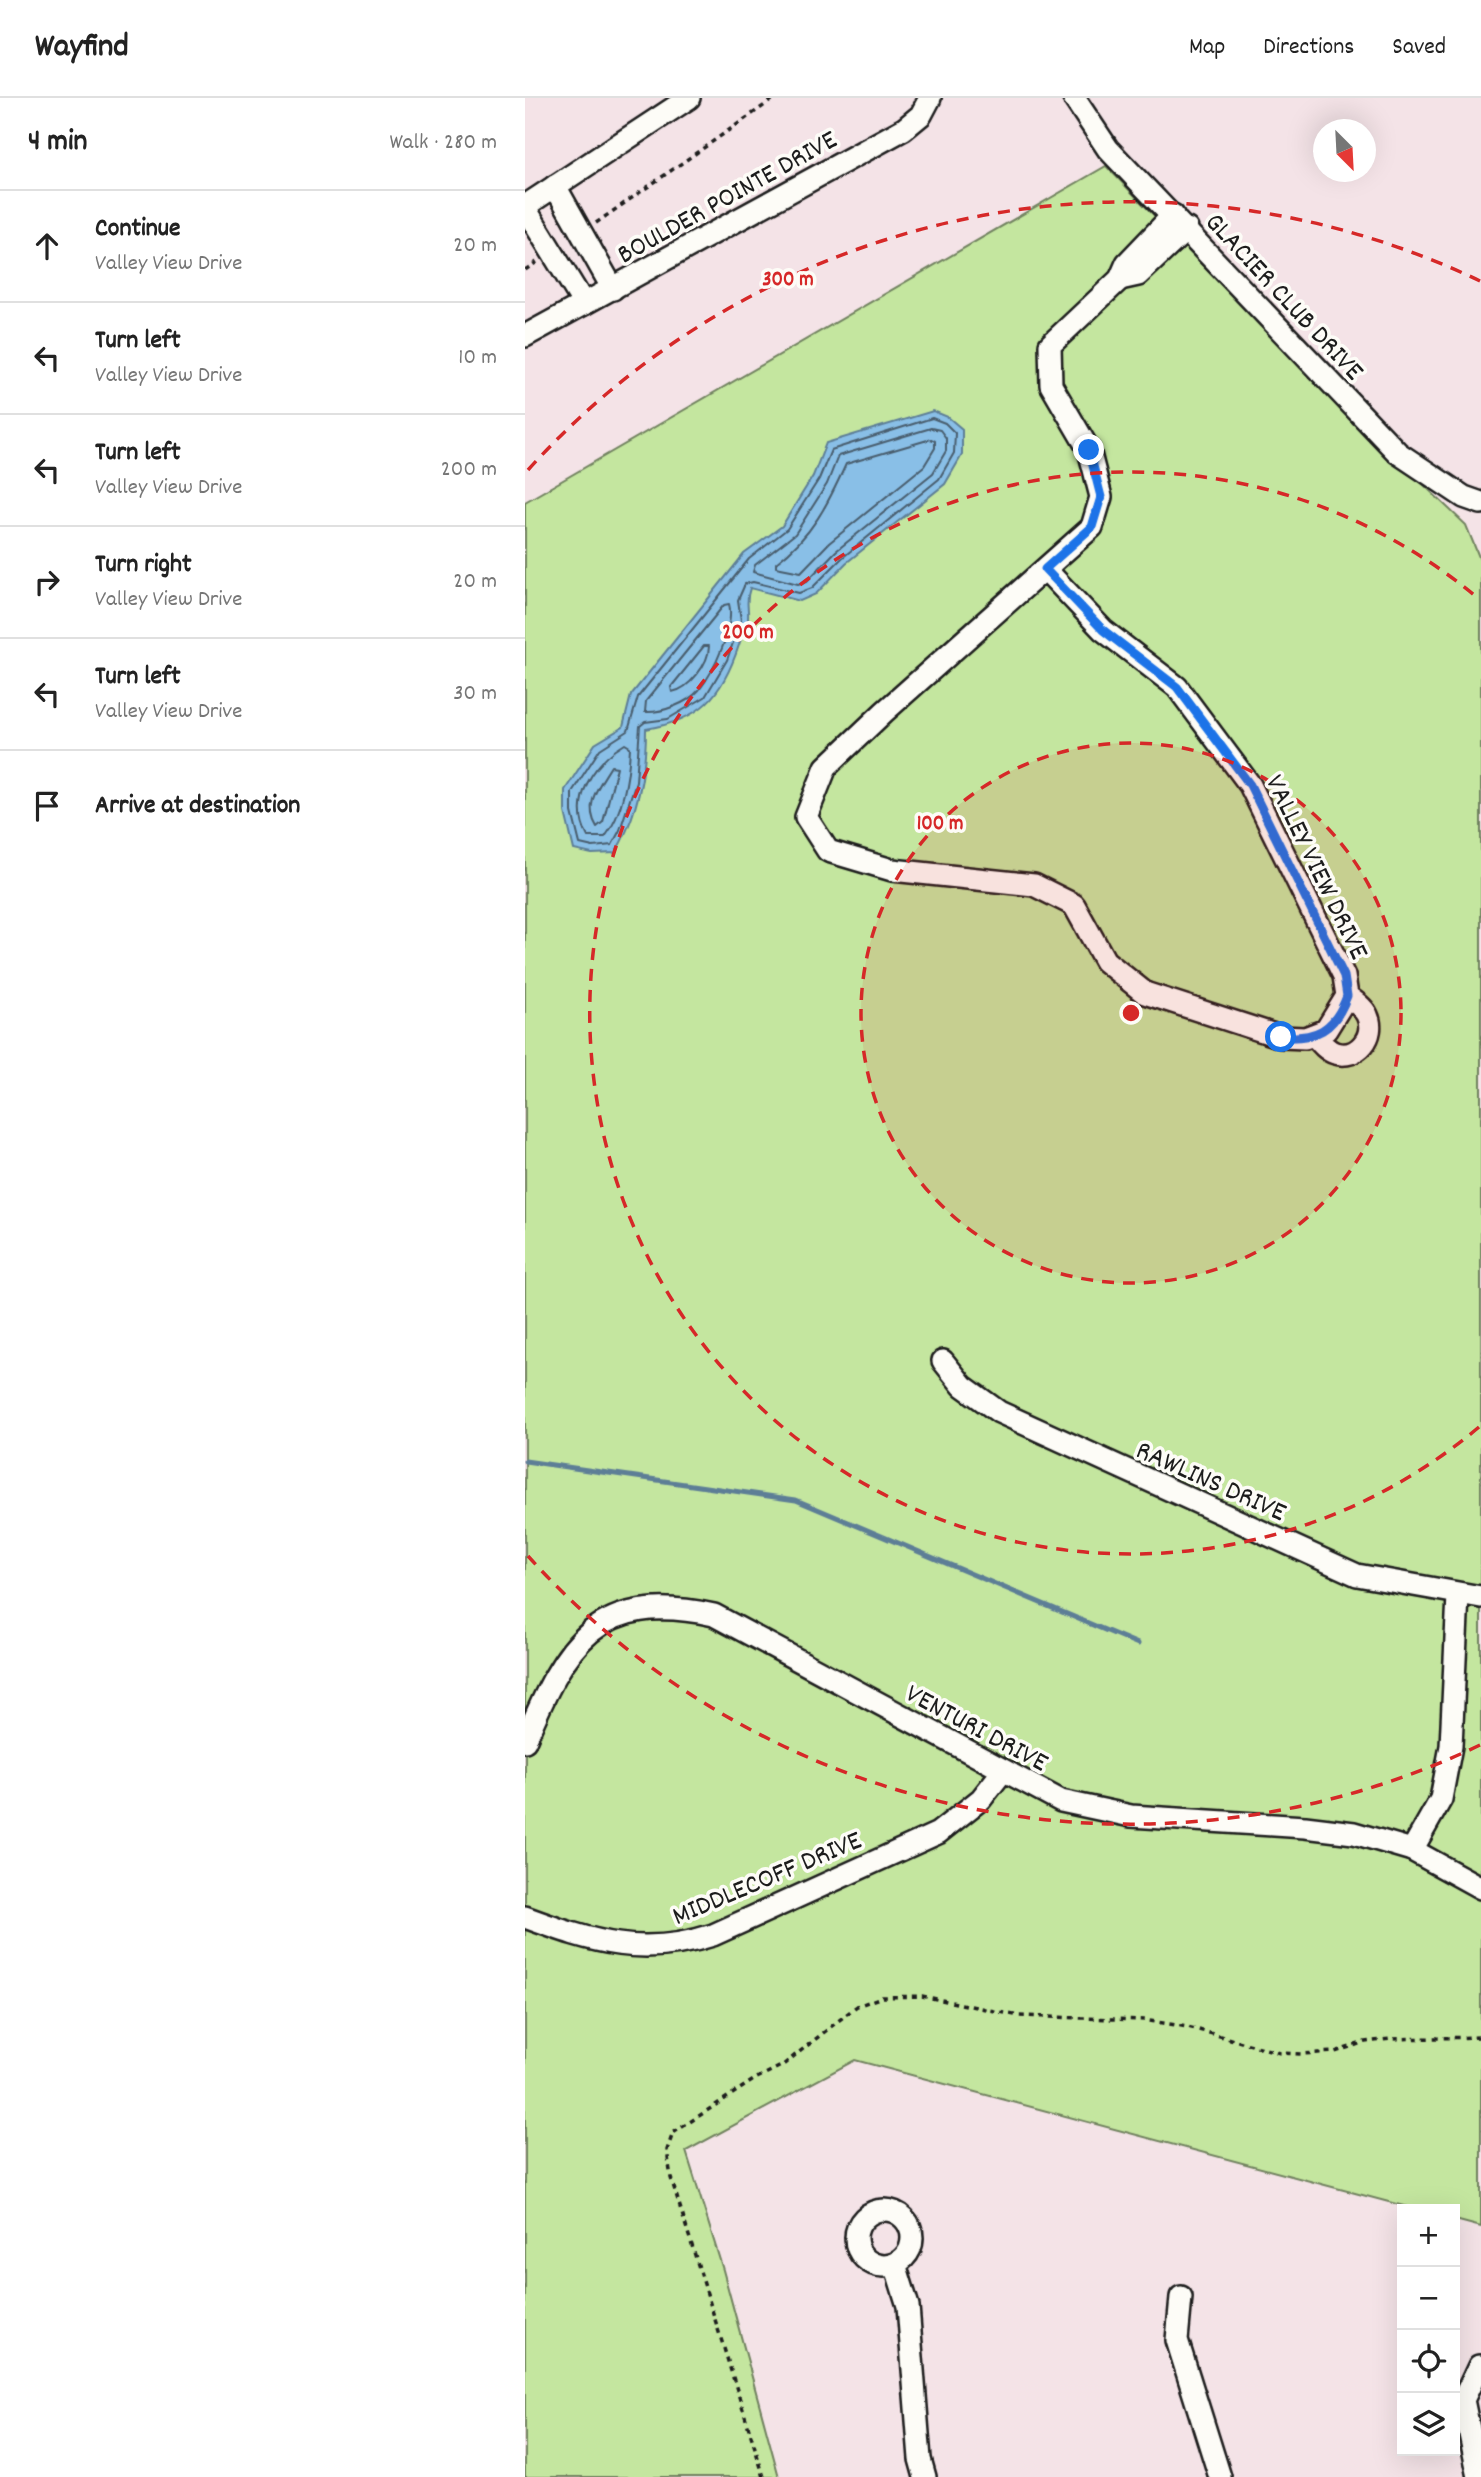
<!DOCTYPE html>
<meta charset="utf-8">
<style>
body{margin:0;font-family:Dekko,sans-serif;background:#f6f6f6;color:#222}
.controls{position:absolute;right:21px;bottom:21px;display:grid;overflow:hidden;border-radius:0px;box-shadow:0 7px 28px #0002}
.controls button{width:63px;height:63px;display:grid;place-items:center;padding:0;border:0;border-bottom:2px solid #e0e0e0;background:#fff;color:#222;font:35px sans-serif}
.compass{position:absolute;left:788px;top:21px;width:63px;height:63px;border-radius:50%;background:#fff;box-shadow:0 7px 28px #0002;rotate:156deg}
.stop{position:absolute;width:21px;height:21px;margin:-16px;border:5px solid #1a73e8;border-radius:50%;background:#fff}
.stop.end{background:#1a73e8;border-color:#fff;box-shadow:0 2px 7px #0008}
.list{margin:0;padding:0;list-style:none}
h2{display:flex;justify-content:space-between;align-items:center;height:91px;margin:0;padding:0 28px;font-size:30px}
h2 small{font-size:23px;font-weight:400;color:#767676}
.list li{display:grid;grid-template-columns:46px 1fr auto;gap:21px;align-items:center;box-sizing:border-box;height:112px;padding:0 28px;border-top:2px solid #e0e0e0}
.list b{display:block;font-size:26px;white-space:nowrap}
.list p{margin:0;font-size:23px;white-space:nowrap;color:#767676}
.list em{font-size:23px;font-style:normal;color:#767676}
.icon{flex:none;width:38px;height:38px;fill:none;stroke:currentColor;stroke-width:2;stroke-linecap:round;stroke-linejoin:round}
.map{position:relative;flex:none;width:956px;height:2379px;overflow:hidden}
header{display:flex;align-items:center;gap:42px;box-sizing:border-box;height:98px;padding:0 35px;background:#fff;border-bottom:2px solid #e0e0e0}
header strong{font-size:33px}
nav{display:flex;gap:38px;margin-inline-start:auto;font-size:24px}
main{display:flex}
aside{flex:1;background:#fff}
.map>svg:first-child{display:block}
.green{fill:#c4e69f;stroke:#70815e;stroke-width:2}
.water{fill:#89bfe7;stroke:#5d7e96;stroke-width:2}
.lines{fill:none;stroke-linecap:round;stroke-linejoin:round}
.shore{stroke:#485d6d;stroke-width:2}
.stream{stroke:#5d7e96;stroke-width:5}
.minor-casing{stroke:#1c1c1c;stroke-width:26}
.path{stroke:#1c1c1c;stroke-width:3.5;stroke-dasharray:5 5;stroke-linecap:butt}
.minor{stroke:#fdfcf7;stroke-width:21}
.route{stroke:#1a73e8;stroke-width:9}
.ring{fill:none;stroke:#d62828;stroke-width:3.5;stroke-dasharray:12 9}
.labels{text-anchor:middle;stroke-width:7;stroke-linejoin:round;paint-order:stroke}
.street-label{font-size:28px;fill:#1c1c1c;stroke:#fdfcf7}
.centre{fill:#d62828;stroke:#fdfcf7;stroke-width:3.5}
.ring-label{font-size:21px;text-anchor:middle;font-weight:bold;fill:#d62828;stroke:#fdfcf7;stroke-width:7;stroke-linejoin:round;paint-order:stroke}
</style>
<header>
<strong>Wayfind</strong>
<nav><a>Map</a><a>Directions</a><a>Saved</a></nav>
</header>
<main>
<aside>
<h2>4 min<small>Walk · 280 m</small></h2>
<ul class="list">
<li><svg class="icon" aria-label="ahead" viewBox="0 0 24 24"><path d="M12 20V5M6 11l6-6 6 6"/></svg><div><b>Continue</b><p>Valley View Drive</p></div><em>20 m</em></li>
<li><svg class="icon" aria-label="left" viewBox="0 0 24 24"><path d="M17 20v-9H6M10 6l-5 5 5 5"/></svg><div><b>Turn left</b><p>Valley View Drive</p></div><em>10 m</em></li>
<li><svg class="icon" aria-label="left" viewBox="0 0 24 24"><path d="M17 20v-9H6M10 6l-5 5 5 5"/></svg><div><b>Turn left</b><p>Valley View Drive</p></div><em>200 m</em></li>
<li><svg class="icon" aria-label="right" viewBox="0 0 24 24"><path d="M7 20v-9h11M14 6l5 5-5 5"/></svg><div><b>Turn right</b><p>Valley View Drive</p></div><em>20 m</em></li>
<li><svg class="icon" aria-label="left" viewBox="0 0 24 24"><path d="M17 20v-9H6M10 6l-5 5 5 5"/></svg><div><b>Turn left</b><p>Valley View Drive</p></div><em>30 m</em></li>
<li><svg class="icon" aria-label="arrive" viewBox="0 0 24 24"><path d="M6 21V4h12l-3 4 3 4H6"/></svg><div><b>Arrive at destination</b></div></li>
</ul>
</aside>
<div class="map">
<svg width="956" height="2379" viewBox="0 0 956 2379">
<rect width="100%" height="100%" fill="#f4e3e7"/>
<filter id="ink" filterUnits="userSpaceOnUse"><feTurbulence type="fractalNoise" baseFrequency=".0143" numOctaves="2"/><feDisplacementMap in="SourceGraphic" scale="14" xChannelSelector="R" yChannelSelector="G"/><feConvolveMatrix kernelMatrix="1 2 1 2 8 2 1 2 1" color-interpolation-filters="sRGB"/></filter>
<g filter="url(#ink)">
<!-- green -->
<path class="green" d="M581 68 803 296 941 427 956 464V2129L930 2122V2111H890L330 1962 161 2053 198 2172 254 2379H0V404Z"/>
<!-- water -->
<path class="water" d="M408 313 423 319 437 331V357L420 386 321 465 291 496 275 503 225 490C220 503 224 509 223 521 222 530 216 539 214 547 197 599 175 622 121 631 121 675 113 717 90 755L67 756 49 752 40 714V692L70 646 98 629 106 597 219 456 257 428 288 378 301 345Z"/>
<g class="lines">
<!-- shore -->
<g class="shore">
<path d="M407 320 420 325 430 335 429 355 414 381 317 460 287 490 274 495 228 484 220 486 213 502 216 522 202 562 180 599 143 621 120 624 115 628 111 683 95 732 87 747 68 749 55 746 47 714V694L75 651 103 633 113 599 224 461 262 431 294 381 306 352Z"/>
<path d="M406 330 415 332 421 340V353L408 375 311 453 282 483 273 486 228 474 230 467 270 436 302 386 313 358Z"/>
<path d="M406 341 410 343V350L399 368 304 445 276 474 251 469V465C287 438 303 406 321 366Z"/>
<path d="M204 506C210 528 189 574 174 592 163 605 137 615 120 614L121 603 199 507Z"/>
<path d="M179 548H184C184 566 164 591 147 594L146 589Z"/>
<path d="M100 646 105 649C104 677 98 716 80 739H63C43 702 68 665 100 646Z"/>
<path d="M86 668 92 669 78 724 72 729C58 706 74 688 86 668Z"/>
</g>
<!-- stream -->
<path class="stream" d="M0 1363 271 1402 613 1546"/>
<!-- minor casing -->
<g class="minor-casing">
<g id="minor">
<path d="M549 0 583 51 873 355 939 399 956 405"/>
<path d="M30 88 88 191"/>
<path d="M0 108 164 0"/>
<path d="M0 110 59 206"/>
<path d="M595 181 613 177 662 131"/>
<path d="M0 238 379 31 396 17 405 0"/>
<path d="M520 471 578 532 652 589 725 687 819 878 822 898 801 932 780 940 756 939 620 895 580 863 549 807 509 787 367 772 303 753 281 719 301 669 359 614 567 429 576 399 564 352 526 287 525 247 595 181 602 165 648 117"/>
<path d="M789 937C795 944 801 952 810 955 832 962 852 938 842 917 838 909 829 903 822 898"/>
<path d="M418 1263 438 1288 474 1314 832 1477 956 1499"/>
<path d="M0 1643C41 1545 71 1492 189 1517L536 1703 606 1718 780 1729 829 1735 887 1752 956 1790"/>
<path d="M887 1752 916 1701 926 1648 933 1497"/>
<path d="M0 1819C68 1844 117 1860 188 1837L413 1735 456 1701 478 1673"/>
<circle cx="359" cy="2140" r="28"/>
<path d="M370 2166 383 2208 395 2361 400 2379"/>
<path d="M656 2199 652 2242 695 2379"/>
<path d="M954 2379 938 2302 954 2268"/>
</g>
</g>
<!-- path -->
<g class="path">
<path d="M71 125 250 0"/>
<path d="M0 172 12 164"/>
<path d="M239 2379 146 2080 142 2052 148 2035 230 1981 258 1967 332 1908 357 1899 397 1898 494 1918 619 1922 663 1929 755 1955 776 1956 810 1954 840 1944 866 1941 956 1939"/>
</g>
<!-- minor -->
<use href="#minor" class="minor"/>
</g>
</g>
<g class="lines" filter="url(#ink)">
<!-- route -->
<path class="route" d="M564 352 576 399 567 429 520 471 578 532 652 589 725 687 819 878 822 898C809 933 791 941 756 939"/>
</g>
<!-- distance rings -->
<circle cx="606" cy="915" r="270" fill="#d62828" fill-opacity=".12"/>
<g class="ring">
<circle cx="606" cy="915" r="270"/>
<path d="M954 1329A541 541 0 1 1 954 501"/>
<path d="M955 1647A811 811 0 0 1 3 1458M3 372A811 811 0 0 1 955 183"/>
</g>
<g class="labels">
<!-- street labels -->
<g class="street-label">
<text transform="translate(201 97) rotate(-29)" y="10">BOULDER POINTE DRIVE</text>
<text transform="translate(761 197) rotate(47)" y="10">GLACIER CLUB DRIVE</text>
<text transform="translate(794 768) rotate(64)" y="10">VALLEY VIEW DRIVE</text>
<text transform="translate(687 1381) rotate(24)" y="10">RAWLINS DRIVE</text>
<text transform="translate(453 1628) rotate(28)" y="10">VENTURI DRIVE</text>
<text transform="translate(241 1778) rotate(-23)" y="10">MIDDLECOFF DRIVE</text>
</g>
</g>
<circle cx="606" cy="915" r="10" class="centre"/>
<g class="ring-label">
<text x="263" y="187">300 m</text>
<text x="223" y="540">200 m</text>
<text x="415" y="731">100 m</text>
</g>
</svg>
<div class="controls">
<button>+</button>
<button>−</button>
<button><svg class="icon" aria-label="locate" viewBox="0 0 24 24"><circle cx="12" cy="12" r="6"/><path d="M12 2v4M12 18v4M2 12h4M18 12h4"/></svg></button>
<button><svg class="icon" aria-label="layers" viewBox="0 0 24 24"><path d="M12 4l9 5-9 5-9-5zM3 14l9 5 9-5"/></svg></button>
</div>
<svg class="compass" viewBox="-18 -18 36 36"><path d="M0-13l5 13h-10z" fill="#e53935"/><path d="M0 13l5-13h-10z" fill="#767676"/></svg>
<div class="stop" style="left:756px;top:939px"></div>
<div class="stop end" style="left:564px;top:352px"></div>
</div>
</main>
